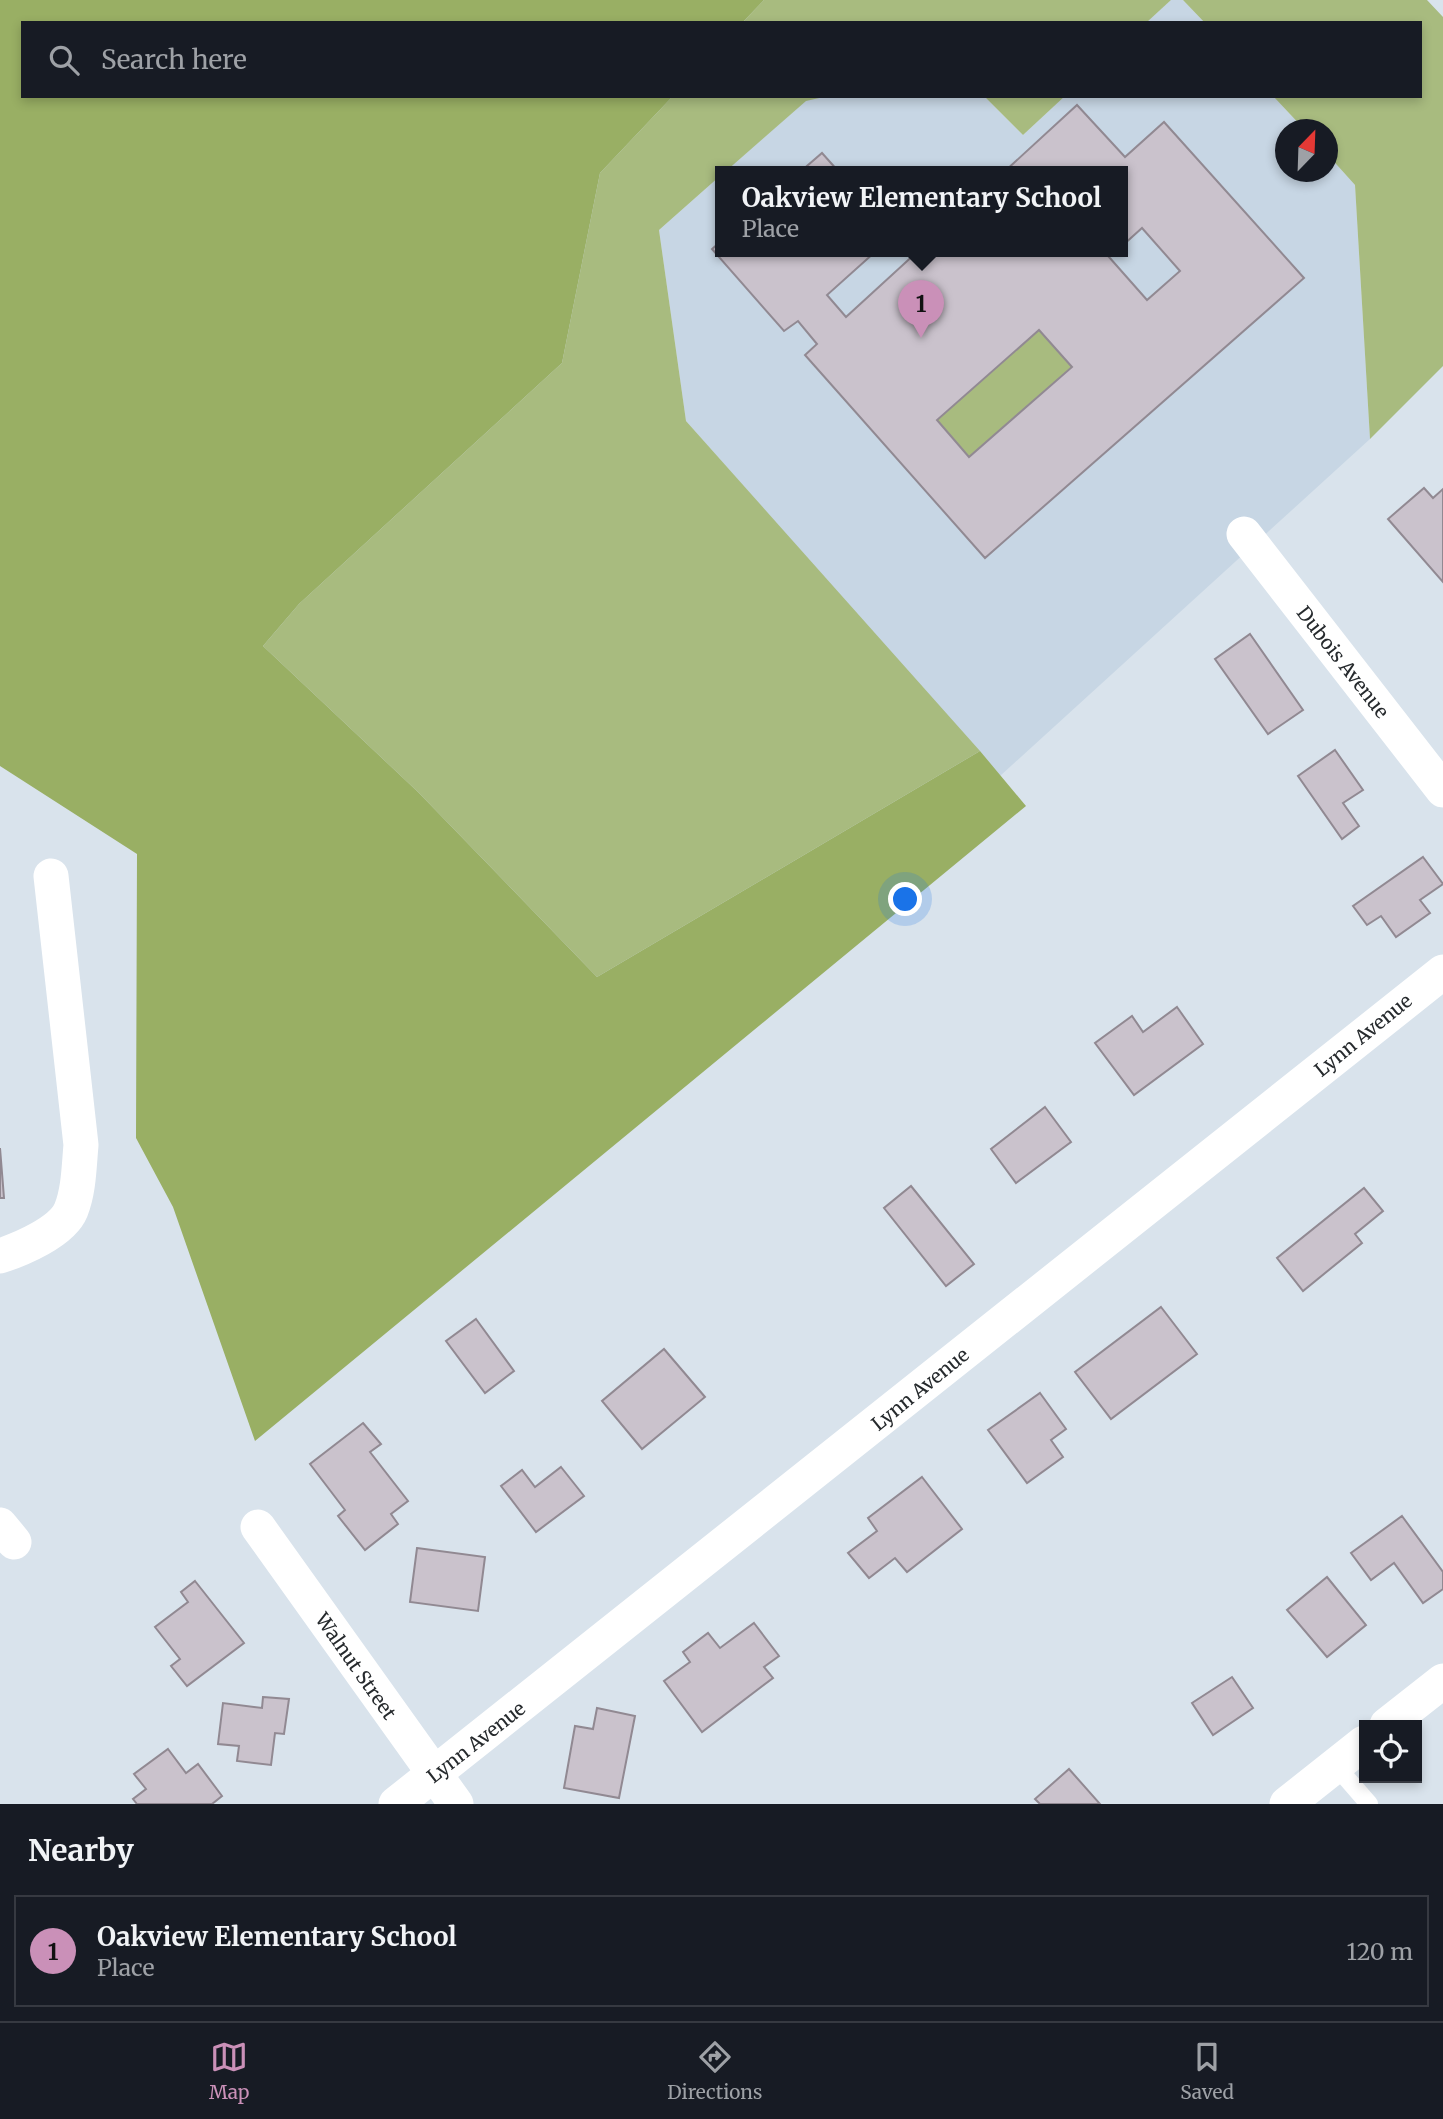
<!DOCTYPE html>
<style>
body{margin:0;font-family:Merriweather,serif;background:#242831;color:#f1f3f6}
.controls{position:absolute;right:21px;bottom:21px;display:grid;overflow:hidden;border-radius:0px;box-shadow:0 4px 10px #0003}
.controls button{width:63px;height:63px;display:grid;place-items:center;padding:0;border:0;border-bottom:2px solid #363941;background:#171b24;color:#f1f3f6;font:35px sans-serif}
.compass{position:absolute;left:1275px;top:119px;width:63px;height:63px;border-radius:50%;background:#171b24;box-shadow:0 4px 10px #0003;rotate:23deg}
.you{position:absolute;left:906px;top:900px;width:24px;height:24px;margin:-18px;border:5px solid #fff;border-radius:50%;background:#1a73e8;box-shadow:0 0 0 10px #1a73e833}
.badge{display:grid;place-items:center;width:46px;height:46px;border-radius:50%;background:#ca90b8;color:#111;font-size:23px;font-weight:700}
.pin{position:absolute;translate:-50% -58px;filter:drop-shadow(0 2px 4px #0008)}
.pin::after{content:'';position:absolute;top:37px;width:24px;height:21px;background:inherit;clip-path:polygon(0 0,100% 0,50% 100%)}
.popup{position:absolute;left:715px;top:166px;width:413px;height:91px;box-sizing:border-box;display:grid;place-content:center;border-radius:0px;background:#171b24;filter:drop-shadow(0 2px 5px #0005);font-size:23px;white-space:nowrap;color:#9ea1a6}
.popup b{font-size:26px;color:#f1f3f6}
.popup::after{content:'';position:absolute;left:50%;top:100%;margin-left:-14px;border:14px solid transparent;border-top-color:#171b24}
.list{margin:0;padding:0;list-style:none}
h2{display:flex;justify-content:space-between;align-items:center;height:91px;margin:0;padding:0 28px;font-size:30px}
h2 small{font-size:23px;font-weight:400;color:#9ea1a6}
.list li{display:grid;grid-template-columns:46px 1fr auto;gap:21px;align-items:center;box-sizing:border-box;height:112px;margin:0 14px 14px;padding:0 14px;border:2px solid #363941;border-radius:0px}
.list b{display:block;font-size:26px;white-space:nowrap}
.list p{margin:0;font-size:23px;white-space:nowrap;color:#9ea1a6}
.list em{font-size:23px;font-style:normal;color:#9ea1a6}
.icon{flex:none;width:38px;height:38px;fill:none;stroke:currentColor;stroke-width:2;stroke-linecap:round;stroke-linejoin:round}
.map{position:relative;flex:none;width:1443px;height:1804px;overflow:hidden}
.search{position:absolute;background:#171b24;box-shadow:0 4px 10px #0003;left:21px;right:21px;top:21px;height:77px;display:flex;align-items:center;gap:18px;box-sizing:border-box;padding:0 24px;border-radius:0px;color:#9ea1a6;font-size:26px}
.sheet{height:217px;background:#171b24}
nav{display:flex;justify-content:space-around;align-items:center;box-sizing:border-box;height:98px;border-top:2px solid #363941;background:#171b24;font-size:19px;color:#9ea1a6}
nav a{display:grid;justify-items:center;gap:4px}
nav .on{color:#ca90b8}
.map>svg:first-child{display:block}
.built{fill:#c7d6e4}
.green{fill:#a8bb7f}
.forest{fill:#99af64}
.building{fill:#cac2cc;stroke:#918992;stroke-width:2;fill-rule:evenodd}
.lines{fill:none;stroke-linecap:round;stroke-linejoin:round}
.service{stroke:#fff;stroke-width:18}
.minor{stroke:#fff;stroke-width:35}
.labels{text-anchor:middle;stroke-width:6;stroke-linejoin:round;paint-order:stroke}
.street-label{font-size:19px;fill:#262a2d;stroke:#fff}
</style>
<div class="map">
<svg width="1443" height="1804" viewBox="0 0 1443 1804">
<rect width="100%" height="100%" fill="#d9e3ec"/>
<!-- built -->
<g class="built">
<path d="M1171 0H1183L1205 23H1146Z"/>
<path d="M828 96H984L1023 135 1065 96H1273L1304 129 1286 130V172H1328V155L1355 185 1370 439 1000 776 686 421 659 230 720 176V252H1122V172H725L806 100Z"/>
</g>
<!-- green -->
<g class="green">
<path d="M764 0H1171L1146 23H742Z"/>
<path d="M1183 0H1427L1443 17V366L1370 439 1355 185 1328 155V130L1304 129 1273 96H1420V23H1205Z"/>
<path d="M673 96H828L806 101 725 172H720V176L659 230 686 421 980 751 597 977 418 792 263 646 299 604 562 363 600 173Z"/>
<path d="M984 96H1065L1023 135Z"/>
<path d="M1039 330 1072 367 969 457 937 420Z"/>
</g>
<!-- forest -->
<path class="forest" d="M0 0H764L742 23H23V96H673L600 173 562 363 299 604 263 646 418 792 597 977 980 751 1026 806 255 1441 173 1207 136 1138 137 854 0 766Z"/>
<!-- building -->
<g class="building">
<path d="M1077 105 1125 157 1164 122 1304 278 985 558 805 355 817 344 798 321 784 331 712 249 720 242V252H875L827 295 846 317 917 252H1115L1109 257 1147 300 1180 271 1142 228 1122 246V172H1004ZM1039 330 1072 367 969 457 937 420Z"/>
<path d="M822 153 839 172H800Z"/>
<path d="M1424 488 1433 498 1443 489V582L1388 519Z"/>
<path d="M1250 634 1303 710 1268 734 1215 659Z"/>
<path d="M1335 750 1363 790 1343 803 1359 826 1342 839 1298 776Z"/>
<path d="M1423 857 1443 884 1420 900 1430 913 1396 937 1381 916 1367 925 1353 906Z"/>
<path d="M1177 1007 1203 1044 1134 1095 1095 1043 1132 1016 1143 1032Z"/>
<path d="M1045 1107 1071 1142 1016 1183 991 1149Z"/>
<path d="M0 1148 4 1198H0Z"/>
<path d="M911 1186 974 1264 946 1286 884 1208Z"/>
<path d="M1364 1188 1383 1211 1355 1234 1362 1243 1303 1291 1277 1258Z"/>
<path d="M1161 1307 1197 1354 1111 1419 1075 1372Z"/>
<path d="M476 1319 514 1371 485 1393 446 1341Z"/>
<path d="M664 1349 705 1397 642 1449 602 1401Z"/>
<path d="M1040 1393 1066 1429 1051 1440 1063 1457 1027 1483 988 1430Z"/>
<path d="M363 1423 381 1444 370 1452 408 1501 391 1514 398 1524 365 1550 338 1516 345 1510 310 1464Z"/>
<path d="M561 1467 584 1496 536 1532 501 1486 522 1470 535 1487Z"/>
<path d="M922 1477 962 1529 907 1572 895 1558 869 1578 848 1553 877 1531 868 1518Z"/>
<path d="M1402 1516 1443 1572V1589L1423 1603 1394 1563 1371 1580 1351 1553Z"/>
<path d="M417 1548 485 1557 478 1611 410 1602Z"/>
<path d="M1327 1577 1366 1625 1327 1657 1287 1610Z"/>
<path d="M195 1581 244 1643 187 1686 171 1666 180 1659 155 1627 188 1602 181 1592Z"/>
<path d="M754 1623 779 1656 764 1667 773 1678 702 1732 664 1681 690 1662 683 1652 708 1633 720 1648Z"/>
<path d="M1232 1677 1253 1708 1213 1735 1192 1703Z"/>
<path d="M263 1697 289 1699 284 1734 275 1733 271 1765 237 1761 239 1746 218 1744 223 1703 262 1708Z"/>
<path d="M597 1708 635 1716 619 1798 564 1788 575 1726 593 1729Z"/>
<path d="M168 1749 186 1773 198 1764 222 1796 212 1804H137L133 1799 146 1789 134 1774Z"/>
<path d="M1069 1769 1100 1804H1040L1035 1799Z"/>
</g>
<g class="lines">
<!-- service -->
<path class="service" d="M1336 1766 1369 1804"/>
<!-- minor -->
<g class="minor">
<path d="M1244 534 1443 790"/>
<path d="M0 1256C21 1249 62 1232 71 1210 79 1190 79 1166 81 1145L51 876"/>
<path d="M0 1525 14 1542"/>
<path d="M258 1527 456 1804"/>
<path d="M1387 1725 1443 1681"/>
<path d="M396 1804 1443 972"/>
<path d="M1287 1804 1364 1743"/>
</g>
</g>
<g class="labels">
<!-- street labels -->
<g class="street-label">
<text transform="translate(1343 662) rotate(52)" y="7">Dubois Avenue</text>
<text transform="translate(1363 1035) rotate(-39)" y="7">Lynn Avenue</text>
<text transform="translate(920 1389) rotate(-39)" y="7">Lynn Avenue</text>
<text transform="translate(356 1666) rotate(55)" y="7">Walnut Street</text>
<text transform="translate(476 1742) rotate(-38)" y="7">Lynn Avenue</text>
</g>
</g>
</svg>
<div class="controls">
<button><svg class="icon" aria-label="locate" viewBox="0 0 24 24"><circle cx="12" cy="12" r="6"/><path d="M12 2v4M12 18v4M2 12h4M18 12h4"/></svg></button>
</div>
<svg class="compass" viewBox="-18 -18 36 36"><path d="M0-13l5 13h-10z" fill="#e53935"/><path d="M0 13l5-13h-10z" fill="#9ea1a6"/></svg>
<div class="you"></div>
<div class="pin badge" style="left:921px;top:338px">1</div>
<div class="popup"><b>Oakview Elementary School</b>Place</div>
<div class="search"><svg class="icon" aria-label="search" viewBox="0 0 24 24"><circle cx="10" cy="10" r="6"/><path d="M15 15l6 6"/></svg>Search here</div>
</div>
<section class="sheet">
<h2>Nearby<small></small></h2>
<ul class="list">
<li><span class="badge">1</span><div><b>Oakview Elementary School</b><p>Place</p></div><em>120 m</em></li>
</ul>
</section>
<nav>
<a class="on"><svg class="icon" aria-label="map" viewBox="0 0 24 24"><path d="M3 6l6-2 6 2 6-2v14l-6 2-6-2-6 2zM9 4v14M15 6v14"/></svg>Map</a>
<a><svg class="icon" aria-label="directions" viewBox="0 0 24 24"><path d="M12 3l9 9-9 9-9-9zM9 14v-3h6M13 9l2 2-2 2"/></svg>Directions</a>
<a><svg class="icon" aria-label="saved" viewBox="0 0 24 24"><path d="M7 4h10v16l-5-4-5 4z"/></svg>Saved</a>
</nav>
